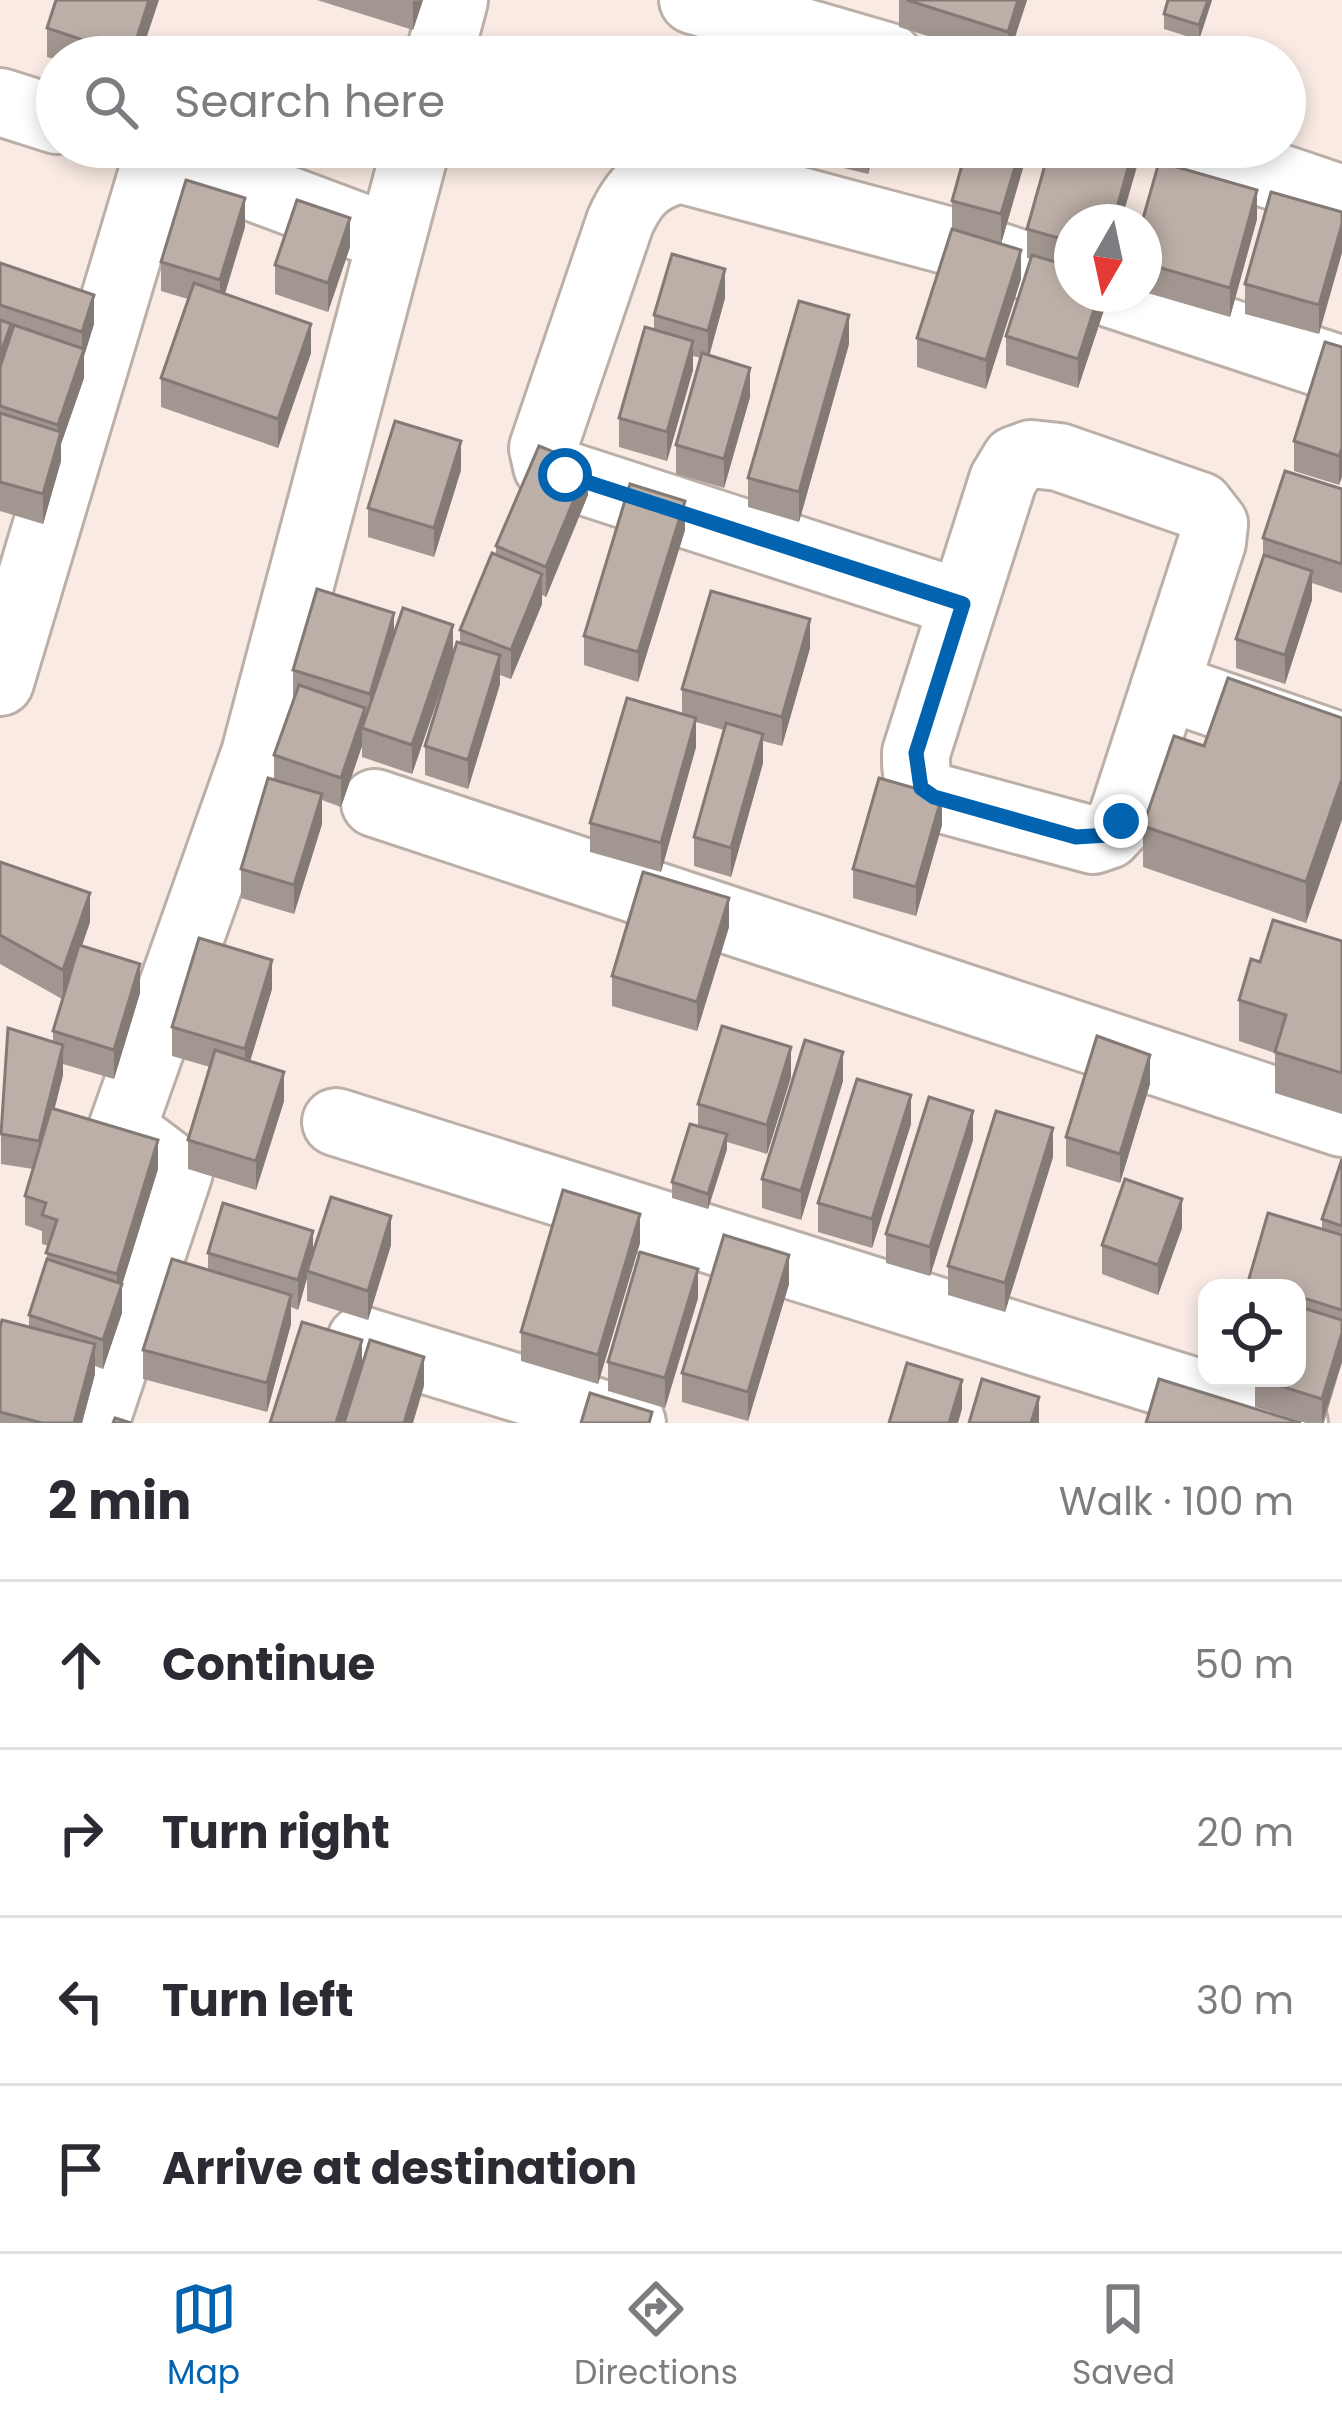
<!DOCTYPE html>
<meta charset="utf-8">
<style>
body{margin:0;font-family:Poppins,sans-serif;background:#f7f7f7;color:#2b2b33}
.controls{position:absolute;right:36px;bottom:36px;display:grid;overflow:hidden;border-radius:24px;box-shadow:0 6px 18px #0003}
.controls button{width:108px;height:108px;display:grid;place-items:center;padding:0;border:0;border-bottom:3px solid #e1e1e2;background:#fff;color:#2b2b33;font:60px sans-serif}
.compass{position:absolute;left:1054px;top:204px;width:108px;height:108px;border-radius:50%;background:#fff;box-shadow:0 6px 18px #0003;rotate:189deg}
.stop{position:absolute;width:36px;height:36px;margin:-27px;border:9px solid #0264b1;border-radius:50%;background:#fff}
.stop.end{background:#0264b1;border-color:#fff;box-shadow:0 3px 12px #0008}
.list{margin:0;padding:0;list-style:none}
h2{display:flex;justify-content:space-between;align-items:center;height:156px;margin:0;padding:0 48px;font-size:51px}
h2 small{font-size:39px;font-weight:400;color:#7c7c81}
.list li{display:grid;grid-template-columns:78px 1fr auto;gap:36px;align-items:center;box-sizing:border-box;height:168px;padding:0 48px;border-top:3px solid #e1e1e2}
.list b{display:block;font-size:45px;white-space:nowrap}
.list em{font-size:39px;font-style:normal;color:#7c7c81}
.icon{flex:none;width:66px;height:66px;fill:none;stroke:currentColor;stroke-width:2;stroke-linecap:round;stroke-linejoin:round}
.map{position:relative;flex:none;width:1342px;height:1423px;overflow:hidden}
.search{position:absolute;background:#fff;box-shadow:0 6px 18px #0003;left:36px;right:36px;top:36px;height:132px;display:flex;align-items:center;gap:30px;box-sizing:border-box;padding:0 42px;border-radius:66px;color:#7c7c81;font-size:45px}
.sheet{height:828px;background:#fff}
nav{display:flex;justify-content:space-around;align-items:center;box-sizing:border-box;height:168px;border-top:3px solid #e1e1e2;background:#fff;font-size:33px;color:#7c7c81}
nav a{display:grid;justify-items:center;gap:6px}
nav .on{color:#0264b1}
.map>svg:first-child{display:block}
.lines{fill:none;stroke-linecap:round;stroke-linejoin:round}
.minor-casing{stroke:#bcafa7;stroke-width:72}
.minor{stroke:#fff;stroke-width:66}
.wall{fill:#a29690}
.shaded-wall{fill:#847a75}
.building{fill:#bcafa7;stroke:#847a75;stroke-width:3}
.route{stroke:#0264b1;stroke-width:15}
</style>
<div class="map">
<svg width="1342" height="1423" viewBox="0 0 1342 1423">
<rect width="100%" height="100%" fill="#f9ebe3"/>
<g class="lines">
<!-- minor casing -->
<g class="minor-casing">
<g id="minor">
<path d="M693 0 889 57"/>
<path d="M439 57 454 0"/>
<path d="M0 102 57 120"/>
<path d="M146 147 378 234"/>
<path d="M1188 147 1342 199"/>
<path d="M1112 294 1342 370"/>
<path d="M1031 454 1059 457 1200 506 1214 524 1212 542 1121 821 1108 835 1093 840 934 797C916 785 916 774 916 753L1003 480 1015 460Z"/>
<path d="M963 604 565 475 547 466 543 448 620 222C634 191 647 178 680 169L961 244 1072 281"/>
<path d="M0 682 159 151"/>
<path d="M1165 686 1342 747"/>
<path d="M375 803 1342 1123"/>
<path d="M336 1122 1294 1423"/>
<path d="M361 1340 632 1423"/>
<path d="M95 1423 179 1172 122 1129 255 754 416 147"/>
</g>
</g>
<!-- minor -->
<use href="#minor" class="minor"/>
</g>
<!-- wall -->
<g class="wall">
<path d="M317 0H423L413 30Z"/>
<path d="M899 0H1027L1009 57H995L899 27Z"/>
<path d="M1168 0H1212L1199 40 1164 29V14Z"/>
<path d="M47 28 140 57H57V60L47 57Z"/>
<path d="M795 147H875L868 174 795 156Z"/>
<path d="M967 147H1029L1001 244 1021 279 986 389 917 367V338L952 229V201Z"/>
<path d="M1138 147V163L1072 222V294H1105V307L1078 388 1006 365V336L1031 259 1027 258V229Z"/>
<path d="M1342 212 1319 334 1245 314V284Z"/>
<path d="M1257 219 1230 317 1144 292V222Z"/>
<path d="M245 227 225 294 311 353 278 448 161 407V378L188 299 161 291V262Z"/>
<path d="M350 247 328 312 275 294V265Z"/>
<path d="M0 263 94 324 84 356V378L61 444V461L43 524 0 511Z"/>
<path d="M725 298 709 356 750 397 724 488 676 474V445L701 358 693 356V370L667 461 619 447V418L654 330V315Z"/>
<path d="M849 344 799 522 748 507V478Z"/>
<path d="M1342 347 1339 485 1294 471V441Z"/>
<path d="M461 470 434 557 368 537V508Z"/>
<path d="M1342 489V593L1312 583V600L1285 684 1236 668V639L1263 558V538Z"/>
<path d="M588 495 546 597 542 595V604L511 679 500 675V684L468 789 425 775V746L452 658 412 774 362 757V746L341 807 322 800V824L294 914 241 898V869L274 780V755L293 699V670L394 634 453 654 460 643V630L496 555V546Z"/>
<path d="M685 530 638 682 584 665V636Z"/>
<path d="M810 648 782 746 763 741V763L731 877 694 866V837L724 730 696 722V747L661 872 590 852V823L682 714V689Z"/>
<path d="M1342 718 1306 923 1143 867V826L1204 746Z"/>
<path d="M942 825 916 916 853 898V869Z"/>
<path d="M0 862 90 922 82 946 140 993 114 1079 63 1064V1075L54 1109 158 1169 122 1285V1313L103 1369 95 1366V1374L82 1423H0V1328L29 1327V1315L46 1261 49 1246 42 1244V1231L25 1225V1196L33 1169 1 1164V1134L53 1042V1031L62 999 0 964Z"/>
<path d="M729 927 697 1031 612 1006V976Z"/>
<path d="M1342 941V1114L1275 1093V1053L1239 1041V1000L1260 962Z"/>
<path d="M272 989 250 1061 284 1101 256 1190 188 1169V1140L210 1067 172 1056V1027Z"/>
<path d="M791 1077 767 1154 727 1142V1149L708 1209 672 1198V1182L698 1126V1104Z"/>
<path d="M843 1081 801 1220 762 1208V1179Z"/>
<path d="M1150 1084 1120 1183 1066 1166V1137Z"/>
<path d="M911 1124 872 1248 818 1232V1203Z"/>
<path d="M973 1140 930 1276 886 1263V1234Z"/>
<path d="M1053 1157 1005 1312 948 1295V1266Z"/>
<path d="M1342 1159V1362L1324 1423H1306L1255 1407V1378H1297V1288H1248V1282L1322 1229V1219Z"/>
<path d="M1182 1228 1158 1295 1102 1274V1245Z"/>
<path d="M640 1243 598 1384 521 1361V1332Z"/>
<path d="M391 1245 368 1320 307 1301V1278L298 1310 291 1307V1324L267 1412 143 1379V1350L208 1269V1253L313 1254Z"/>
<path d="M789 1284 748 1421 682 1402V1373Z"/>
<path d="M698 1298 665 1408 608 1391V1362Z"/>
</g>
<!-- shaded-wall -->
<g class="shaded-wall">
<path d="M149 0H159L140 57H131Z"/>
<path d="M423 0 413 30V1Z"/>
<path d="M1018 0H1027L1008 57V32Z"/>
<path d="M1208 0H1212L1199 40V25Z"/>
<path d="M868 147H875L868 174Z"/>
<path d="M1021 147H1029L1001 244V214Z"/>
<path d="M1134 147H1138V163L1121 222H1113Z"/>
<path d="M1257 190V219L1230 317V288Z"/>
<path d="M245 198V227L220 309V280Z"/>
<path d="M350 218V247L328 312V283Z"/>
<path d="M1342 224V253L1319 334V305Z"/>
<path d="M1021 250V279L986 389V360Z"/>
<path d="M725 269V298L708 360V331Z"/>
<path d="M1099 294H1105V307L1078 388V359Z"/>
<path d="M94 295V324L84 356V378L61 444V461L43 524V494L58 444V425L82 354V332Z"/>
<path d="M849 315V344L799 522V492Z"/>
<path d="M11 324V353L0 385V355Z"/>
<path d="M311 324V353L278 448V419Z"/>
<path d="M693 341V370L667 461V432Z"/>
<path d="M750 368V397L724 488V459Z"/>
<path d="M461 441V470L434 557V528Z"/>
<path d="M1342 448V477L1339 485V456Z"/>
<path d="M588 466V495L546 597V567Z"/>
<path d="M685 501V530L638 682V652Z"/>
<path d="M1312 571V600L1285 684V655Z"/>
<path d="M542 574V604L511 679V650Z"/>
<path d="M394 613V642L370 723V694Z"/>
<path d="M810 619V648L782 746V717Z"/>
<path d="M453 625V654L412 774V745Z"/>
<path d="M500 655V684L468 789V760Z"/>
<path d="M365 708V729L362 728V746L341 807V778Z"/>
<path d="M696 718V747L661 872V843Z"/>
<path d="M763 734V763L731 877V848Z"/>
<path d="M1342 779V820L1306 923V882Z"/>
<path d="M322 794V824L294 914V885Z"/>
<path d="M942 796V825L916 916V887Z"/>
<path d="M90 893V922L63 999V970Z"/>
<path d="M729 898V927L697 1031V1002Z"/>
<path d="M272 960V989L245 1078V1049Z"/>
<path d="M140 964V993L114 1079V1050Z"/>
<path d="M63 1045V1075L39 1171V1141Z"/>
<path d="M791 1047V1077L767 1154V1125Z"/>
<path d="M843 1052V1081L801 1220V1191Z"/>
<path d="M1150 1055V1084L1120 1183V1154Z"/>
<path d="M284 1072V1101L256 1190V1161Z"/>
<path d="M911 1095V1124L872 1248V1219Z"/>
<path d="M973 1111V1140L930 1276V1247Z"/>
<path d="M1053 1128V1157L1005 1312V1283Z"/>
<path d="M727 1134V1149L708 1209V1194Z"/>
<path d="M158 1140V1169L122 1285V1313L103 1369V1340L117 1301V1274Z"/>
<path d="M1182 1199V1228L1158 1295V1265Z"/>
<path d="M640 1214V1243L598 1384V1355Z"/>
<path d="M391 1216V1245L368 1320V1291Z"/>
<path d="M313 1231V1260L307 1271V1278L298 1310V1280Z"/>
<path d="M789 1255V1284L748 1421V1392Z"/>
<path d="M698 1269V1298L665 1408V1378Z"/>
<path d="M291 1295V1324L267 1412V1383Z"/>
<path d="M1342 1333V1362L1322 1423V1399Z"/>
<path d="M362 1340V1369L345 1423H336Z"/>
<path d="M95 1344V1374L82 1423H74Z"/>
<path d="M424 1357V1386L413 1423H404Z"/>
<path d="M962 1380V1409L958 1423H949Z"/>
<path d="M1039 1397V1423H1031Z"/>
</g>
<!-- building -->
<g class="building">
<path d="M56 0H149L131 56 47 28Z"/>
<path d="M907 0H1018L1008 32Z"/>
<path d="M1168 0H1208L1199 25 1164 14Z"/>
<path d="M814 51 838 57H813Z"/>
<path d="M967 147H1021L1001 214 952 201Z"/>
<path d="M1050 147H1134L1113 222H1072V242L1027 229Z"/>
<path d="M1159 162 1257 190 1230 288 1144 263V222H1142Z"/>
<path d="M186 180 245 198 220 280 161 262Z"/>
<path d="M1271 192 1342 212V224L1319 305 1245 284Z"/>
<path d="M297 200 350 218 328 283 275 265Z"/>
<path d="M952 229 1021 250 986 360 917 338Z"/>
<path d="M672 254 725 269 708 331 654 315Z"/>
<path d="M1032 255 1072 267V294H1099L1078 359 1006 336Z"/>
<path d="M0 263 94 295 82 332 0 305Z"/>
<path d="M194 283 311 324 278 419 161 378Z"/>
<path d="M799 301 849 315 799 492 748 478Z"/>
<path d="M0 320 11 324 0 355Z"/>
<path d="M14 325 84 349 58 425 0 406V367Z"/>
<path d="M645 327 693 341 667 432 619 418Z"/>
<path d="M1325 342 1342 347V448L1339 456 1294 441Z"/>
<path d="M702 353 750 368 724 459 676 445Z"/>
<path d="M0 413 61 432 43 494 0 482Z"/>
<path d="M395 421 461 441 434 528 368 508Z"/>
<path d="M539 446 588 466 546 567 496 546Z"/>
<path d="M1285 471 1342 489V564L1263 538Z"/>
<path d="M630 484 685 501 638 652 584 636Z"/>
<path d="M492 553 542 574 511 650 460 630Z"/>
<path d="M1264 555 1312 571 1285 655 1236 639Z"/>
<path d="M317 589 394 613 370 694 293 670Z"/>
<path d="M711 591 810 619 782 717 682 689Z"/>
<path d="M403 608 453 625 412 745 362 728Z"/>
<path d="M457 642 500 655 468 760 425 746Z"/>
<path d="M1228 678 1342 718V779L1306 882 1143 826 1174 736 1204 746Z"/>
<path d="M299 685 365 708 341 778 274 755Z"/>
<path d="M627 698 696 718 661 843 590 823Z"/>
<path d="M726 723 763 734 731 848 694 837Z"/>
<path d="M268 778 322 794 294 885 241 869Z"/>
<path d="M879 778 942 796 916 887 853 869Z"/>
<path d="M0 862 90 893 63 970 0 935Z"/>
<path d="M643 872 729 898 697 1002 612 976Z"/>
<path d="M1273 920 1342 941V1073L1275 1052 1286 1015 1239 1000 1251 959 1260 962Z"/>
<path d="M199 938 272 960 245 1049 172 1027Z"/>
<path d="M79 945 140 964 114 1050 53 1031Z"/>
<path d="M722 1026 791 1047 767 1125 698 1104Z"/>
<path d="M8 1028 63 1045 39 1141 1 1134Z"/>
<path d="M1097 1036 1150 1055 1120 1154 1066 1137Z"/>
<path d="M805 1040 843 1052 801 1191 762 1179Z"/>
<path d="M215 1050 284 1072 256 1161 188 1140Z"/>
<path d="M857 1079 911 1095 872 1219 818 1203Z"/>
<path d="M929 1097 973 1111 930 1247 886 1234Z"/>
<path d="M51 1108 158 1140 117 1274 46 1253 57 1220 42 1215 46 1203 25 1196Z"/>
<path d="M996 1111 1053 1128 1005 1283 948 1266Z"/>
<path d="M690 1124 727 1134 708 1194 672 1182Z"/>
<path d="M1342 1159V1226L1322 1219Z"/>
<path d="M1125 1179 1182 1199 1158 1265 1102 1245Z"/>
<path d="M563 1190 640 1214 598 1355 521 1332Z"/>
<path d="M331 1197 391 1216 368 1291 307 1271Z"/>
<path d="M223 1203 313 1231 298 1280 208 1253Z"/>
<path d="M1268 1213 1342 1235V1310L1297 1296V1288H1269L1248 1282Z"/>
<path d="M724 1235 789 1255 748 1392 682 1373Z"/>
<path d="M640 1252 698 1269 665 1378 608 1362Z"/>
<path d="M47 1259 122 1284 103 1340 29 1315Z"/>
<path d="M172 1259 291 1295 267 1383 143 1350Z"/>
<path d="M1297 1306 1342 1320V1333L1322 1399 1255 1378H1297Z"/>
<path d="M2 1320 95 1344 74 1423H42L0 1412V1328Z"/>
<path d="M302 1322 362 1340 336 1423H270Z"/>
<path d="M370 1340 424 1357 404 1423H344Z"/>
<path d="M907 1363 962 1380 949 1423H889Z"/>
<path d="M982 1379 1039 1397 1031 1423H969Z"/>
<path d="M1159 1379 1301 1423H1146Z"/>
<path d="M590 1393 652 1412 649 1423H581Z"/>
<path d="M115 1418 131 1423H113Z"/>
</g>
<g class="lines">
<!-- route -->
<path class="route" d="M565 475 963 604 916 753 921 788 934 797 1076 837 1108 835 1121 821"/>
</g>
</svg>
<div class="controls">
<button><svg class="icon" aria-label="locate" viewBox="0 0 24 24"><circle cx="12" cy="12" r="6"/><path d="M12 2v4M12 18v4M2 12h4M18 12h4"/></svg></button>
</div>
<svg class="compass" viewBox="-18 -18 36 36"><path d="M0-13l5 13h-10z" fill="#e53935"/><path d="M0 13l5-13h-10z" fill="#7c7c81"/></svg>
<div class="stop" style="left:565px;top:475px"></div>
<div class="stop end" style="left:1121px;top:821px"></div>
<div class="search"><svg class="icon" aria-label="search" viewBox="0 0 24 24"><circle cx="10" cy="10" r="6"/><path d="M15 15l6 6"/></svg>Search here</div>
</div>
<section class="sheet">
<h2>2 min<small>Walk · 100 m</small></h2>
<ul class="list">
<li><svg class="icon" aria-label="ahead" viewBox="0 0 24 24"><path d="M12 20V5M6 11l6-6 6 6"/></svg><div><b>Continue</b></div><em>50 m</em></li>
<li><svg class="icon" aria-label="right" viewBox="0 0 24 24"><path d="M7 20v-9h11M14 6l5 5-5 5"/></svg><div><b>Turn right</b></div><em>20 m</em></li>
<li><svg class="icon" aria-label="left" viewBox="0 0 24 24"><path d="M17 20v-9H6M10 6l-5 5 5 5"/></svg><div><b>Turn left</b></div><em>30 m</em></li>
<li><svg class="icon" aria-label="arrive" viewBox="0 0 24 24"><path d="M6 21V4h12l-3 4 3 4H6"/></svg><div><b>Arrive at destination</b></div></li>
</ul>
</section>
<nav>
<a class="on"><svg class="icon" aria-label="map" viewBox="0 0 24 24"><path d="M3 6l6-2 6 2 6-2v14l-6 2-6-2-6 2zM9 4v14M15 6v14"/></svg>Map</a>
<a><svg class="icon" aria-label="directions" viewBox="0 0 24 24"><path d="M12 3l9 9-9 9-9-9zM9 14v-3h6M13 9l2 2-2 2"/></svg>Directions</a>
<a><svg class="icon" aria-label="saved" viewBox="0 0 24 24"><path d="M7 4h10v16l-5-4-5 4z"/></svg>Saved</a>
</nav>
